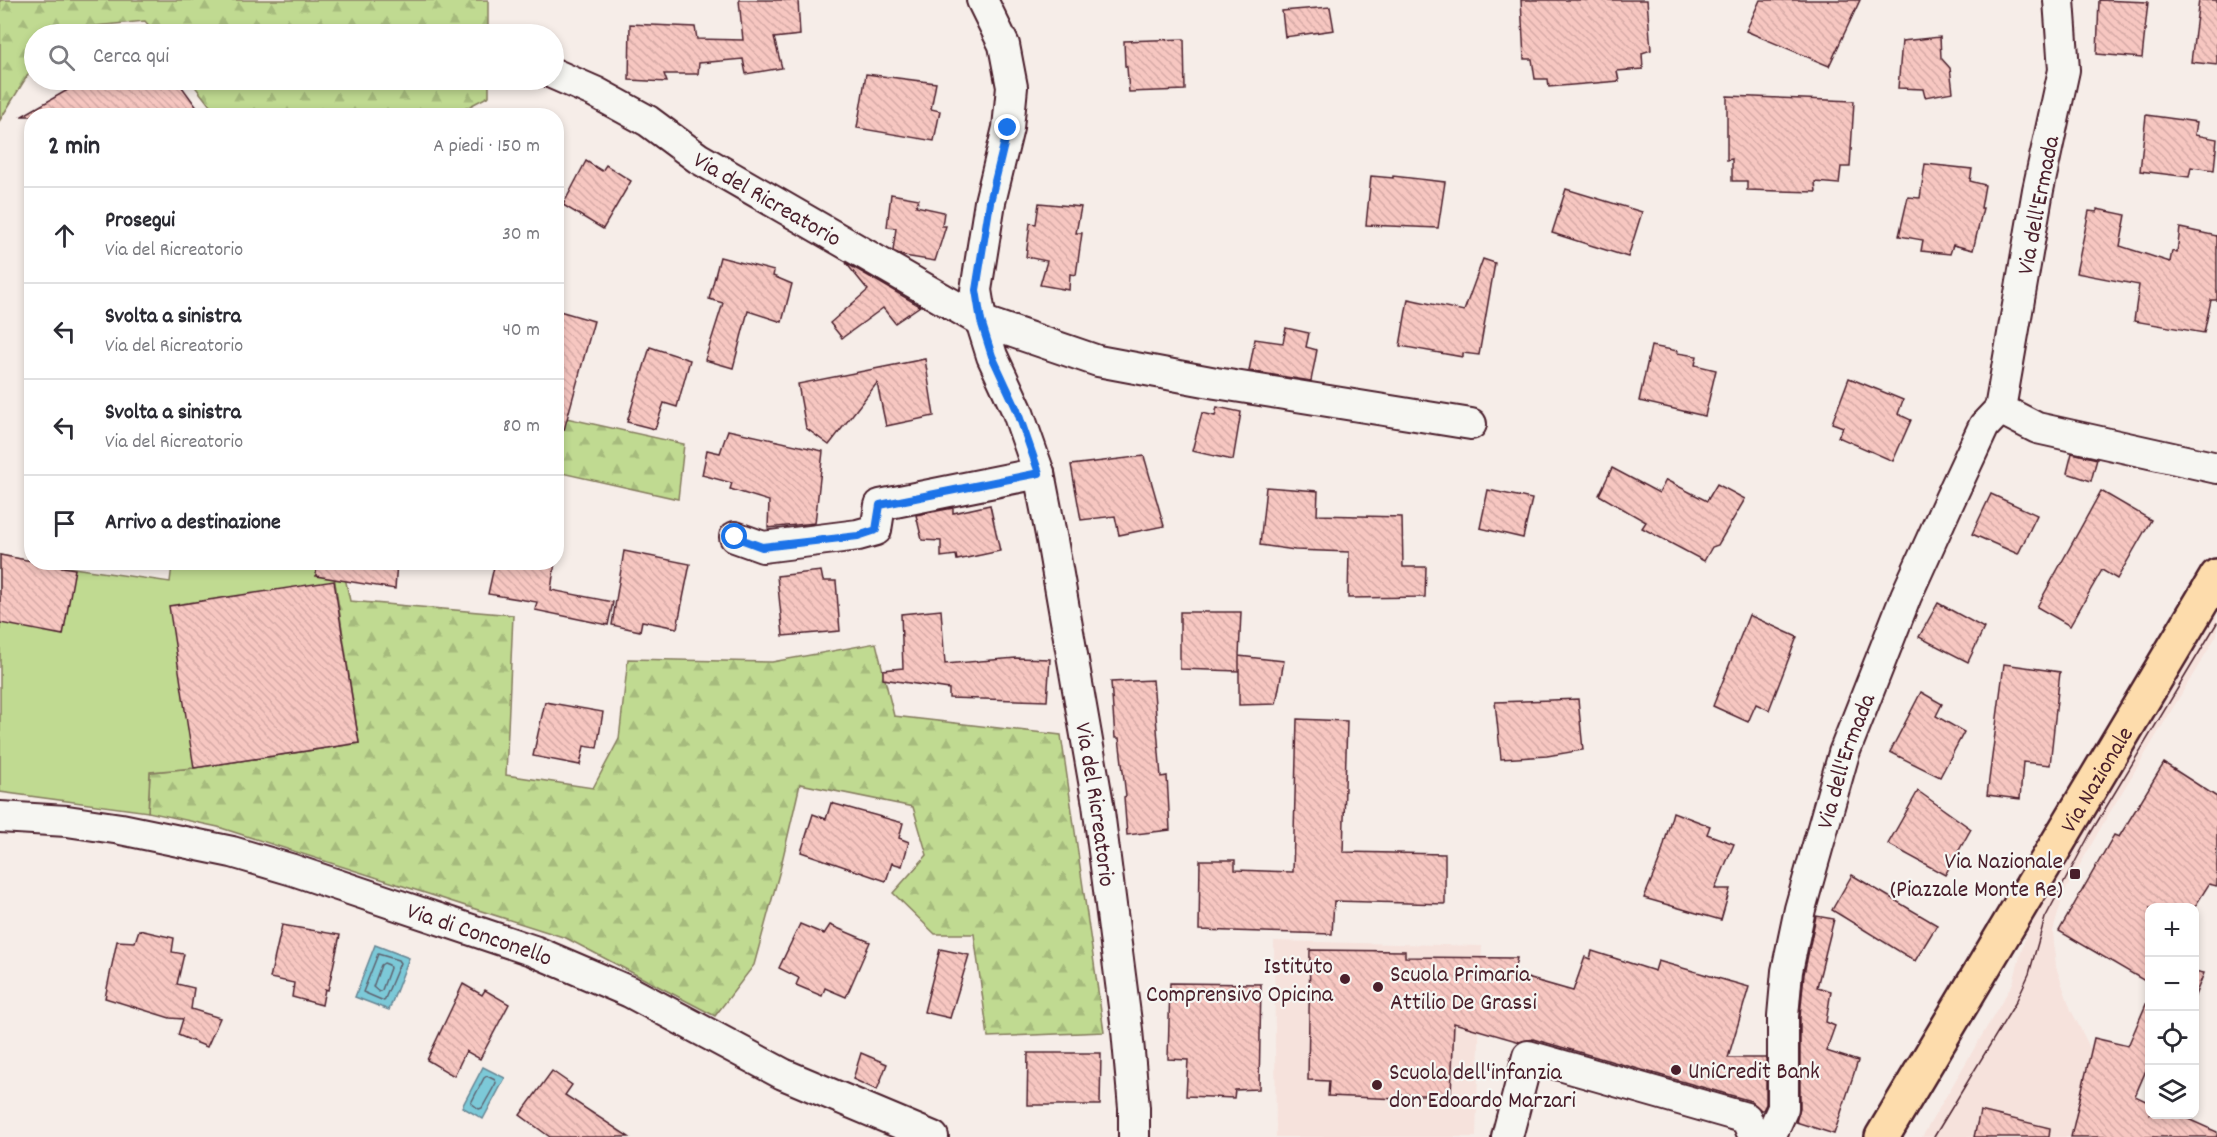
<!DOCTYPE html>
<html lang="it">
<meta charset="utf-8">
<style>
body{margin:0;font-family:Dekko,sans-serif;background:#f7f7f7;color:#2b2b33}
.controls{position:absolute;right:18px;bottom:18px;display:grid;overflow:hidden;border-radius:12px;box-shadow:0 3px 9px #0003}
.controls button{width:54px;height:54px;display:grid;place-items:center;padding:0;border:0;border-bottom:2px solid #e1e1e2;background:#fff;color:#2b2b33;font:30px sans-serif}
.stop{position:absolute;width:18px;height:18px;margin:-14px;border:4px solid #1a73e8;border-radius:50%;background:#fff}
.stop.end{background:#1a73e8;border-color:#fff;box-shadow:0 2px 6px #0008}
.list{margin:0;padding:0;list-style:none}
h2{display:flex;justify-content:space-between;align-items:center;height:78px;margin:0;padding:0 24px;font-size:26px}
h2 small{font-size:20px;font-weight:400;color:#7c7c81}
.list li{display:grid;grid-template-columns:39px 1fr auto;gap:18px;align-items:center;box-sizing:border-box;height:96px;padding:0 24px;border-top:2px solid #e1e1e2}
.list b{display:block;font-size:22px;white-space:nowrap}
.list p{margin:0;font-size:20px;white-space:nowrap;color:#7c7c81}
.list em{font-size:20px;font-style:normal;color:#7c7c81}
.icon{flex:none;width:33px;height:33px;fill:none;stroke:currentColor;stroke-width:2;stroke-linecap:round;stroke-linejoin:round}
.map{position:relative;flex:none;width:2217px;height:1137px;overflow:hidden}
.search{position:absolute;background:#fff;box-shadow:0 3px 9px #0003;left:24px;top:24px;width:540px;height:66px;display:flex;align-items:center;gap:15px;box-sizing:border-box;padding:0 21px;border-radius:33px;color:#7c7c81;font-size:22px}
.panel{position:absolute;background:#fff;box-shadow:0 3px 9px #0003;left:24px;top:108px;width:540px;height:462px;border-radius:24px}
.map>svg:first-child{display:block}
.built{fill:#f6e2dc}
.forest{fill:url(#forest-firs);stroke:#857c5e;stroke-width:1.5}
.garden{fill:#c0da91;stroke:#857c5e;stroke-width:1.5}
.water{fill:#7bc9d8;stroke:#678593;stroke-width:1.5}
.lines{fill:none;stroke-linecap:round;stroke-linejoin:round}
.shore{stroke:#5e6370;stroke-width:1.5}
.building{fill:url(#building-back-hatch);stroke:#4a1f2b;stroke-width:1.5}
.minor-casing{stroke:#4a1f2b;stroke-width:34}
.primary-casing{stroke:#4a1f2b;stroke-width:38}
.minor{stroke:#f6f6f2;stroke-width:30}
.primary{stroke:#fddcac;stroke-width:33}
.tram{stroke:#4a1f2b;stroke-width:1.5}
.route{stroke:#1a73e8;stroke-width:8}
.poi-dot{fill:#4a1f2b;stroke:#f6f6f2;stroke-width:2}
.labels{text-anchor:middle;stroke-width:4.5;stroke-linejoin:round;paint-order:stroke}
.street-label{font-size:24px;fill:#4a1f2b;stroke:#f6f6f2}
.poi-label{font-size:24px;fill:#4a1f2b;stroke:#f6f6f2;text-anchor:start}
</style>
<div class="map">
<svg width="2217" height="1137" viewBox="0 0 2217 1137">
<defs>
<pattern id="forest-firs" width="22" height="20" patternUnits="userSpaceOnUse" patternTransform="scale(1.5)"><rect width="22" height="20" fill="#c0da91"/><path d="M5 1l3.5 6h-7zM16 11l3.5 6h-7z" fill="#a6bb7d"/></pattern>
<pattern id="building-back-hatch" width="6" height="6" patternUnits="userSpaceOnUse" patternTransform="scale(1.5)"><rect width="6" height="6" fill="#f7c7c1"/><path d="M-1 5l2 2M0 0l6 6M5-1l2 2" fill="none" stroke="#d5aaa6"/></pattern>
</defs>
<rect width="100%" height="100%" fill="#f6ede8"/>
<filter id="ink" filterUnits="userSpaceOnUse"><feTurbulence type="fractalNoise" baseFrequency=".0167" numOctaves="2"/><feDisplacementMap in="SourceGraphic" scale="12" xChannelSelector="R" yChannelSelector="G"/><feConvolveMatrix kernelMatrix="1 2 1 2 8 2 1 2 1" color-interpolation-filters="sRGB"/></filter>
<g filter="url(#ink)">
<!-- built -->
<g class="built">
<path d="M2217 604V635L2104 822 2064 893 2053 931 2056 967 2071 1010 2090 1048 2094 1038 2149 1051V1061L2132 1105 2097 1137H1922L2013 983 2029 923 2083 825Z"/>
<path d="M1274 941 1482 946 1476 1137H1276Z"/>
</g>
<!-- forest -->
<g class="forest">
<path d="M0 0H488V34H156L145 21 95 26 81 34H34V65L0 120Z"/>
<path d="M190 80H489V96L453 115H217Z"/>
<path d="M557 416 684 444 678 499 557 472Z"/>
<path d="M332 563H342L350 601 513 615 506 775 593 788 619 739 628 659 772 662 876 643 894 716 1061 735 1104 1032 988 1037 974 934H935L893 893 927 855 913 807 800 784 780 870 754 965 715 1016 566 938 218 827 148 812 150 772 194 768 359 743Z"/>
</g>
<!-- garden -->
<path class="garden" d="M0 555 31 561 32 562 170 582 172 566 190 563H332L359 743 194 768 150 772 148 812 0 792Z"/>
<!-- water -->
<g class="water">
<path d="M375 945 409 958 389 1010 355 997Z"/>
<path d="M483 1067 505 1078 483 1119 462 1107Z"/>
</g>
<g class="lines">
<!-- shore -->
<g class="shore">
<path d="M378 954 398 960 400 963 384 1001 363 992Z"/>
<path d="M384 963 389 965 390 968 382 990 379 992 373 987 381 965Z"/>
<path d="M487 1076 495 1080 496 1083 482 1108 479 1109 471 1103 484 1078Z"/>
</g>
</g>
<!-- building -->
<g class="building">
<path d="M739 0H798L800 35 774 38 782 68 746 74 743 59 699 63 698 74H664L667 82 629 80 630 24 695 27 697 39 743 40Z"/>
<path d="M1521 0H1647L1651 50 1642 53 1643 69 1617 71 1619 81 1549 87 1548 79H1535L1532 59H1524Z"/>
<path d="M1760 0H1860L1829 66 1746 31Z"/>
<path d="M2099 0 2148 2 2142 58 2097 54Z"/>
<path d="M2199 0H2217V65L2191 62Z"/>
<path d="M1330 7 1334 30 1285 37 1282 11Z"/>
<path d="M1940 37 1941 58 1950 68 1953 92 1925 97 1923 89 1898 88 1902 41Z"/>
<path d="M1184 39 1185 90 1129 92 1127 67 1125 66 1124 41Z"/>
<path d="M866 74 936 83 931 109 940 111 934 141 857 128Z"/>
<path d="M85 80H177L203 116H22Z"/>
<path d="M1727 96 1854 101 1850 167H1841L1839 184 1815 182 1816 192 1747 190V181H1732V159L1727 160Z"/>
<path d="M2146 115 2197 122 2195 135 2217 139 2214 170 2191 167 2189 177 2140 171Z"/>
<path d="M586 161 602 171 606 165 631 181 603 229 563 205Z"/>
<path d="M1925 164 1972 169 1970 181 1985 185 1981 208H1983L1973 250 1953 245 1950 254 1921 251 1923 240 1899 236 1908 197 1920 198Z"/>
<path d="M1371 176 1393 178V176L1445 182 1438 228 1366 225Z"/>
<path d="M1566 189 1642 212 1628 257 1552 233Z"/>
<path d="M891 194 919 199 916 206 944 212 942 226H946L935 261 904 256 893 251 896 228 887 227Z"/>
<path d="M1039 203 1081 207 1076 233H1082L1076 275 1070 274 1069 290 1040 285 1047 261 1026 257 1030 223 1036 224Z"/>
<path d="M2097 209 2126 215 2120 246 2170 262 2172 251 2177 253 2180 228 2217 236V300H2211L2204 333 2134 321 2139 285 2076 273 2089 211 2097 212Z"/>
<path d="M720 257 774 271 773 276 792 284 782 322 748 311 733 368 705 360 723 303 709 299Z"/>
<path d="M1483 259 1495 263 1479 355 1463 353V357L1400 346 1408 299 1464 311Z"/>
<path d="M846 263 920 306 895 323 883 308 842 338 830 323 868 290Z"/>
<path d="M556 310 594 321 564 430 556 429Z"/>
<path d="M1286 328 1309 333 1306 347 1317 350 1311 381 1249 371 1255 339 1283 343Z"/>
<path d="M1651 346 1678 351 1677 353 1697 356 1695 365 1716 370 1705 416 1639 401Z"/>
<path d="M650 347 690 360 677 407 664 403 655 429 627 422Z"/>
<path d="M925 359 934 416 886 426 877 383 829 445 806 428 798 384Z"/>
<path d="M1849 378 1903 400 1898 414 1911 420 1893 461 1838 437 1843 427 1832 423Z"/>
<path d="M1217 407 1241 412 1233 460 1192 451 1202 413 1215 416Z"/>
<path d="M728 430 823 451 815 523 768 528 769 501 730 489 732 483 702 475 707 450 720 453Z"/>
<path d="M2072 453 2097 459 2091 481 2067 473Z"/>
<path d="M1144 456 1164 526 1119 535 1115 516 1081 520 1071 465Z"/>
<path d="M1612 468 1659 493 1666 480 1707 501 1717 484 1745 499 1718 545 1712 547 1704 561 1642 528 1646 522 1599 495Z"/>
<path d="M1266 487 1318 491 1317 515 1402 517 1403 567H1426L1425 597 1348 598 1349 552 1295 550 1260 545Z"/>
<path d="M1488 490 1532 499 1523 538 1480 528Z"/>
<path d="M2101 491 2151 520 2117 579 2102 570 2070 626 2037 607Z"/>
<path d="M1991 494 2037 515 2018 554 1972 534Z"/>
<path d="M990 505 1000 551 957 560 956 555 941 557V541L922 540 916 515 953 508V513Z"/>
<path d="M624 551 690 564 677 628 642 621 640 631 612 625Z"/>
<path d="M0 555 32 561V562L75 569 63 635 0 623Z"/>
<path d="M317 562H397L395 589 316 576Z"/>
<path d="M495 562H555L551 590 613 602 608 625 535 610 537 602 488 594Z"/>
<path d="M821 571 823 581H836L840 631 783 636 777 576Z"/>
<path d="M334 581 359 743 194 768 169 606Z"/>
<path d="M1938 603 1984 628 1968 662 1919 637Z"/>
<path d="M941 610 945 664 1016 658 1050 659 1047 701 949 698V689L883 679V670L903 668 901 614Z"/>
<path d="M1180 612H1241L1239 656 1284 661 1276 704 1239 705V657V671L1180 669Z"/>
<path d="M1749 615 1797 637 1769 710 1756 704 1748 722 1713 706Z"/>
<path d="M2004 664 2060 672 2050 765 2023 762 2020 799 1987 795Z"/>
<path d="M1153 680 1161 777 1167 776 1170 830 1127 835 1124 797 1126 796 1119 738H1115L1111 682Z"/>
<path d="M1921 692 1942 704 1936 716 1964 732 1940 777 1890 752Z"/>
<path d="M1578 699 1583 750 1547 756 1501 759 1495 702Z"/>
<path d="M545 702 603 712 597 748 584 746 580 765 533 756Z"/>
<path d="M1297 719 1347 721 1343 852 1445 854V904L1334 901 1332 934 1199 930 1200 860H1235V870L1293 872Z"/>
<path d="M2164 763 2217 797V886L2209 884 2194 908H2150V984L2059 931 2114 835 2119 837Z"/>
<path d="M1918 791 1971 829 1945 875 1888 844Z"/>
<path d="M831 803 903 823 899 838 909 842 902 866 892 863 886 881 801 852 813 814 826 819Z"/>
<path d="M1673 812 1710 826 1707 834 1734 844 1715 889H1730L1721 920 1644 898 1660 859Z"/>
<path d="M1852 875 1937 925 1915 961 1832 910Z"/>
<path d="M1816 916 1834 919 1817 987 1831 991 1826 1022 1835 1026 1826 1051 1858 1061 1834 1134 1796 1122 1800 1108V1017L1804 974Z"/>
<path d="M800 924 824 934 830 925 870 942 846 997 825 988 822 996 796 985 799 978 779 968Z"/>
<path d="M282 925 340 935 328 990 325 989 322 1005 292 997 294 983 270 978Z"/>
<path d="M139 930 174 938 172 952 184 954 177 984 194 988 191 1009 220 1018 207 1047 178 1035 183 1019 170 1018 105 998 117 941 135 942Z"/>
<path d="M940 949 969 955 950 1018 924 1012Z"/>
<path d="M1310 950 1405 951V957L1517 958 1513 974 1573 991 1585 957 1590 959 1592 951 1655 971 1658 961 1749 987 1728 1058H1766V1104L1763 1110H1761L1751 1101 1533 1039 1520 1042 1454 1023 1451 1095H1402L1400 1099 1328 1096 1329 1081 1308 1080Z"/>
<path d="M2194 971 2204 973 2194 998Z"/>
<path d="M1170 983 1261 984 1259 1089 1235 1090 1234 1098 1186 1096 1188 1060 1168 1059Z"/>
<path d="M463 984 482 995 485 990 509 1004 480 1059 466 1051 454 1076 427 1060Z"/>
<path d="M2150 995V1061L2135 1096 2150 1103V1114H2177L2217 1132V1137H2071L2094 1038 2128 1046Z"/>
<path d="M861 1053 887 1064 877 1090 853 1079Z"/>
<path d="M1028 1053H1101L1100 1105H1027Z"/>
<path d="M552 1071 572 1085 565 1095 629 1137H550L520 1115Z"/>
<path d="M1980 1111 2050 1128 2049 1137H1974Z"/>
</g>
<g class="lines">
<!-- minor casing -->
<g class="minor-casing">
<g id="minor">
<path id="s1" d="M982 0 1004 45 1012 87 1008 128 990 202 976 290 981 321 992 356 1017 410 1039 473 1052 540 1098 804 1127 1030 1134 1108V1137"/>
<path d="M2059 0 2064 70 2038 190 2000 409 2037 428 2217 468"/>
<path id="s2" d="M554 74 595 92 648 121 698 158 981 321 1098 361 1216 383 1471 424"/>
<path d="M735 537 763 547 858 535 876 530 880 505 1039 473"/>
<path id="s3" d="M0 817 67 821 121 829 232 852 293 870 534 951 630 992 783 1074 933 1137"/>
<path d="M1507 1137 1528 1056 1746 1118 1754 1137"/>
<path id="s4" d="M1770 1137 1783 1108V1016L1787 971 1800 909 1844 753 1906 596 1950 499 1984 426 2000 409"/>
</g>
</g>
<!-- primary casing -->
<g class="primary-casing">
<g id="primary">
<path id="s5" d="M1882 1137 2217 576"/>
</g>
</g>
<!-- minor -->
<use href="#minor" class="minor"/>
<!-- primary -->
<use href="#primary" class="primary"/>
<!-- tram -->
<path class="tram" d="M1934 1137 2016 1002 2029 974 2045 918 2090 834 2217 623"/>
</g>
</g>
<g class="lines" filter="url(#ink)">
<!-- route -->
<path class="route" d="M735 537 762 547 858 536 876 530 880 505 1039 473 1017 410 992 356 981 321 976 290 990 202 1008 128"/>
</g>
<!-- markers -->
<g class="poi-dot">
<rect x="2069" y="868" width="12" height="12" rx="3"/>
<circle cx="1345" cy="979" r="6"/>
<circle cx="1378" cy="987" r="6"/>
<circle cx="1676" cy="1070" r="6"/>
<circle cx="1377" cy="1085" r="6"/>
</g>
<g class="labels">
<!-- street labels -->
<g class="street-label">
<text dy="8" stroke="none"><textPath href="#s2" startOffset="248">Via del Ricreatorio</textPath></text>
<text transform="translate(2037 205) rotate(-79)" y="8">Via dell'Ermada</text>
<text dy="8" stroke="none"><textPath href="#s4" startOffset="387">Via dell'Ermada</textPath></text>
<text dy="8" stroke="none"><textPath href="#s5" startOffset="417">Via Nazionale</textPath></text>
<text dy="8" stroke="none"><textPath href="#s1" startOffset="830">Via del Ricreatorio</textPath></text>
<text dy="8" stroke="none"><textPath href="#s3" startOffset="496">Via di Conconello</textPath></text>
</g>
<!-- poi labels -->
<g class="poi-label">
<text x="2063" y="868" text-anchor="end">Via Nazionale<tspan x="2063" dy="28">(Piazzale Monte Re)</tspan></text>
<text x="1333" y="973" text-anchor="end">Istituto<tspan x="1333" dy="28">Comprensivo Opicina</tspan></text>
<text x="1390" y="981">Scuola Primaria<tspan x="1390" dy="28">Attilio De Grassi</tspan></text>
<text x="1688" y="1078">UniCredit Bank</text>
<text x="1389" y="1079">Scuola dell'infanzia<tspan x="1389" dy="28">don Edoardo Marzari</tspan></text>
</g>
</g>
</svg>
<div class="controls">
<button>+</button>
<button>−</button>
<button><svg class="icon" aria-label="locate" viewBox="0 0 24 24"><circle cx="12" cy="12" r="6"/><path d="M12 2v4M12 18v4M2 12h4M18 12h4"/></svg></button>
<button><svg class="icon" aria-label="layers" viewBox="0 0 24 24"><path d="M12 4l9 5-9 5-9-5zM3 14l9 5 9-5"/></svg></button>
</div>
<div class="stop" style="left:735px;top:537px"></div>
<div class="stop end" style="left:1008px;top:128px"></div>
<div class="search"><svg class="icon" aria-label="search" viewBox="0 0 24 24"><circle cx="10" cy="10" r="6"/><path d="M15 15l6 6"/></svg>Cerca qui</div>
<section class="panel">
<h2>2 min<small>A piedi · 150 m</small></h2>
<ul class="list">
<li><svg class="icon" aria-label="ahead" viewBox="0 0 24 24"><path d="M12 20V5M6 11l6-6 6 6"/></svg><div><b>Prosegui</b><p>Via del Ricreatorio</p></div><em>30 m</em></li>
<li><svg class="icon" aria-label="left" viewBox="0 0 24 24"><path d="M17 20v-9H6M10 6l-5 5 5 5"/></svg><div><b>Svolta a sinistra</b><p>Via del Ricreatorio</p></div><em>40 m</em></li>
<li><svg class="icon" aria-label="left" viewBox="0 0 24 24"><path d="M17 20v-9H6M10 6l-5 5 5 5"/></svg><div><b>Svolta a sinistra</b><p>Via del Ricreatorio</p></div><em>80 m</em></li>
<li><svg class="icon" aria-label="arrive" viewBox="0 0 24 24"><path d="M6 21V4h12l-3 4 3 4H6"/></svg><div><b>Arrivo a destinazione</b></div></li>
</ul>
</section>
</div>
